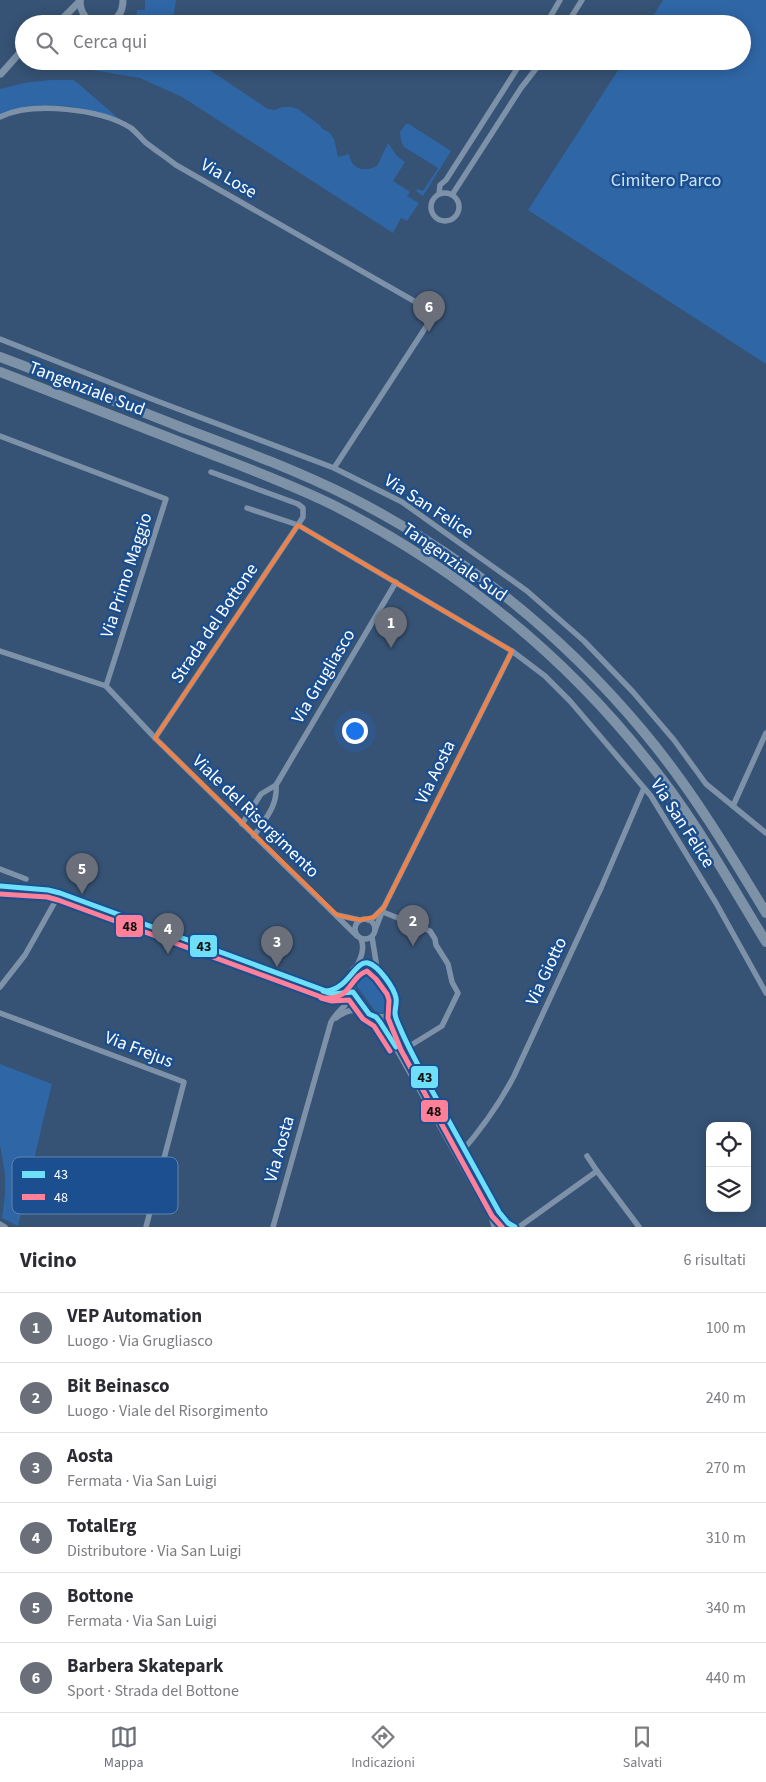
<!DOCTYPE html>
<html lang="it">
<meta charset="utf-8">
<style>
body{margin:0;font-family:"Source Sans 3",sans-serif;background:#f2f2f3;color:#2b2b33}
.controls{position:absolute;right:15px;bottom:15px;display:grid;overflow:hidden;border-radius:10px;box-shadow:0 2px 12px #0003}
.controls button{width:45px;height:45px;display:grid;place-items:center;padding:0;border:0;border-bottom:1px solid #e1e1e2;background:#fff;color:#2b2b33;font:25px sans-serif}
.you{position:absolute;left:354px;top:730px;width:18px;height:18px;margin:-12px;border:4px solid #fff;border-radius:50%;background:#1a73e8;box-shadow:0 0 0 8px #1a73e833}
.badge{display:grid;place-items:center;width:32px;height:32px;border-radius:50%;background:#6b6f79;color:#fff;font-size:16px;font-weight:700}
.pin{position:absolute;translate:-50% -41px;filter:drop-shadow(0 1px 2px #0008)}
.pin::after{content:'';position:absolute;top:26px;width:18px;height:15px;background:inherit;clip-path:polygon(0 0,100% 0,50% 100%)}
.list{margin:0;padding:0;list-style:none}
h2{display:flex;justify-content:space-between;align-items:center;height:65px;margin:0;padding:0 20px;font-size:21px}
h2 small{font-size:16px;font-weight:400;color:#7c7c81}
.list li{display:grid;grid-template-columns:32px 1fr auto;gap:15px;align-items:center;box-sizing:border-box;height:70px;padding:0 20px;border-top:1px solid #e1e1e2}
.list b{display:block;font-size:19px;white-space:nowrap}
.list p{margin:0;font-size:16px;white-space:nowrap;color:#7c7c81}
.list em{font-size:16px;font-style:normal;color:#7c7c81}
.icon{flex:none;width:28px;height:28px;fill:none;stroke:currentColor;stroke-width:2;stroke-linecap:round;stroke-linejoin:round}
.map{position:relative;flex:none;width:766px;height:1227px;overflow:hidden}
.search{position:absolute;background:#fff;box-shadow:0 2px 12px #0003;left:15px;right:15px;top:15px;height:55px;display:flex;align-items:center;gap:12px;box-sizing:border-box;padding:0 18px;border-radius:28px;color:#7c7c81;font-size:19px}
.sheet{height:485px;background:#fff}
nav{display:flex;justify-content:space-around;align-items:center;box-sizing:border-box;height:70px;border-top:1px solid #e1e1e2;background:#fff;font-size:14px;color:#7c7c81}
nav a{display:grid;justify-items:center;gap:2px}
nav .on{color:#6b6f79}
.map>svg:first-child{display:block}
.green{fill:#2f66a5}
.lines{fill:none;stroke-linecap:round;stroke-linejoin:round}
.minor{stroke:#7d92a8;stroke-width:5.5}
.tertiary{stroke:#7d92a8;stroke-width:7}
.motorway{stroke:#7e92a7;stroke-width:10}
.bus-1-casing{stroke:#1b4f8f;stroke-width:9}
.bus-2-casing{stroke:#1b4f8f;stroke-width:9}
.bus-1{stroke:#6ddff8;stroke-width:5}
.bus-2{stroke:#ff8098;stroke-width:5}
.marked{fill:none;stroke:#ee8249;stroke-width:4;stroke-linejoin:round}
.labels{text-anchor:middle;stroke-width:5;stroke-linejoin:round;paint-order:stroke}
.street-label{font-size:18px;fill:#fff;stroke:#1b4f8f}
.park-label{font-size:18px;fill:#cfe3fa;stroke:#1b4f8f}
.key{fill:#1b4f8f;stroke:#5f84b1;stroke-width:1}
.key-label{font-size:14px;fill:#fff}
.line-badge{stroke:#1b4f8f;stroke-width:2}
.pale-badge-label{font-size:14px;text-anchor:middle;font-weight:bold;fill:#111}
</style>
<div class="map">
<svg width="766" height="1227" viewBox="0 0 766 1227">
<rect width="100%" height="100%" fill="#365274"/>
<!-- green -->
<g class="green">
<path d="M145 0H176L174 14 176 24H135L137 10H145Z"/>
<path d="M663 0H766V364L528 210 624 61H742V24H648Z"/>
<path d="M87 61H196L268 109 275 110 282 107H291L298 109 321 126V128L330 133 334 139 338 157 349 154C351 170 365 172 377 166L388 143 397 156 405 162 393 181 410 192 407 196 419 203 407 221 401 218 393 233 182 97 140 78 92 70Z"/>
<path d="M50 80H74L124 123C99 114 73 103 47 106 31 108 16 112 0 114V89L24 83Z"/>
<path d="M406 124H409L451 151 423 196 416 191 418 189 423 191 438 168 404 147 401 141 400 132Z"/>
<path d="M362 969C366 969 367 968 371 970 377 973 392 996 392 1004L387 1011 381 1013 375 1011 356 985V976Z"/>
<path d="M0 1064 52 1084 18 1226 2 1218 5 1194V1174L0 1145Z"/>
</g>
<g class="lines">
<!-- minor -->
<g class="minor">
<path d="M546 24 560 0"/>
<path d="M567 24 582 0"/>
<path d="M0 117C33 101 101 109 131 128 136 132 140 137 145 142 155 150 166 157 176 165L435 313 334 468"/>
<circle cx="445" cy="207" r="14"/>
<path d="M439 194 440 185 446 180 522 61"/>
<path d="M452 195 521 88 542 61"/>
<path d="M0 339 157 401 334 468 402 502 527 591 584 641 633 692 674 740 706 784 766 833"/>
<path d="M0 436 166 499 106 686"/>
<path d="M247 508 298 525 512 651 545 676 570 701 651 796 716 903 766 993"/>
<path d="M0 651 106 686 155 738 357 936"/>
<path d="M155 738 298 525 303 517V508L298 504 211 472"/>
<path d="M733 806 766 733"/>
<path d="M242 824 261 794 276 785"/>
<path d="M254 836C265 819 278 806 276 785L396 582"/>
<path d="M0 869 26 879"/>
<path d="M383 912 430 931 435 939 436 945 448 964 452 982 458 993 442 1026 408 1047"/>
<path d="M337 915 360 920"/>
<circle cx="365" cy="929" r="10"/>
<path d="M368 920 374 917 383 908"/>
<path d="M375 930 384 907 512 651"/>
<path d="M372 937 377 968"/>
<path d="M356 967C361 958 365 949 361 939"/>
<path d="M0 987 25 955 60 893"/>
<path d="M0 1013 184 1082 146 1227"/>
<path d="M336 1018C346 1010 353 1009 365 1011"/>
<path d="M458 1156C480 1131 499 1105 514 1076L601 888 644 788"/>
<path d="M587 1156 597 1171"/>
<path d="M0 1224 5 1227"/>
<path d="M273 1227 331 1022C337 1011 348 1005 354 993"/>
<path d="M519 1227 597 1171 639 1227"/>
</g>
<!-- tertiary -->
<g class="tertiary">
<path d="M80 0C80 13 87 22 100 24"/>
<path d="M61 21 89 20"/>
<path d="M57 24 80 1"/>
<path d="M104 24C117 21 123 13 123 0"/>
<path d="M1 74 24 48"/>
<path d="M0 886 48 890 60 893 326 991 333 994 353 992"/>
<path d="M369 964C384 968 412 1011 385 1017 361 1023 330 964 369 964Z"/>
<path d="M329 991 338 988 350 977"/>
<path d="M394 1012 397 1024 408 1047 499 1212 508 1223"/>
<path d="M376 1017 399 1052 492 1217 495 1227"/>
<path d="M498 1227C503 1222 509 1222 515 1227"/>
</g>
<!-- motorway -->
<g class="motorway">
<path d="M0 357C61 380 122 404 183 428 239 449 296 470 350 497 462 554 562 634 643 731 690 787 728 850 766 913"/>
<path d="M0 372C66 398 132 423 198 449 244 467 291 484 335 506 456 568 562 653 647 760 693 816 728 880 766 942"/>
</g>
<!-- bus-1 casing -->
<g class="bus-1-casing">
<g id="bus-1">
<path d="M0 886 48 890 60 893 326 991C348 990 355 960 368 963 379 966 394 988 396 998 397 1003 395 1008 395 1013 395 1018 398 1023 400 1028 411 1054 426 1080 440 1105 460 1141 479 1176 499 1212L508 1223 515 1227"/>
<path d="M323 991 333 994 353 992 369 1014 376 1017 380 1022 396 1047"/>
</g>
</g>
<!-- bus-2 casing -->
<g class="bus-2-casing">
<g id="bus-2">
<path d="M0 894 47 897 58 900 324 998C352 1000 349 977 367 971L376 979 387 994 389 1000 388 1018 401 1050 492 1216 502 1227"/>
<path d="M321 998 332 1001 349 1000 363 1019 374 1026 390 1051"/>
</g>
</g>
<!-- bus-1 -->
<use href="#bus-1" class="bus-1"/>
<!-- bus-2 -->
<use href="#bus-2" class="bus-2"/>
</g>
<!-- marked area -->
<path class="marked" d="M298 525 512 651 384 907 374 917 360 920 337 915 155 738Z"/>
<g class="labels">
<!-- street labels -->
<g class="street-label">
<text transform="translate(229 178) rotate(30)" y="6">Via Lose</text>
<text transform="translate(87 388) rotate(21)" y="6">Tangenziale Sud</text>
<text transform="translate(429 506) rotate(33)" y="6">Via San Felice</text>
<text transform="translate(455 562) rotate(35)" y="6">Tangenziale Sud</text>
<text transform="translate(126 575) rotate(-72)" y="6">Via Primo Maggio</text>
<text transform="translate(214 623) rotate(-56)" y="6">Strada del Bottone</text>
<text transform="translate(323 676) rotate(-59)" y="6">Via Grugliasco</text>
<text transform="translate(435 772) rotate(-64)" y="6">Via Aosta</text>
<text transform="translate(256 816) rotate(44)" y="6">Viale del Risorgimento</text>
<text transform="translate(683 823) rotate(57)" y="6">Via San Felice</text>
<text transform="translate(546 971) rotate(-65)" y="6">Via Giotto</text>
<text transform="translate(139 1049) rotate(21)" y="6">Via Frejus</text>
<text transform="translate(279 1149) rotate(-74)" y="6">Via Aosta</text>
</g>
<!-- park labels -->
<g class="park-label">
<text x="666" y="186">Cimitero Parco</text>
</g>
</g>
<!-- legend -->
<rect x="12" y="1157" width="166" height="57" rx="8" class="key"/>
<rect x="22" y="1171" width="23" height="7" fill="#6ddff8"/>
<rect x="22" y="1194" width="23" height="6" fill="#ff8098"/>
<g class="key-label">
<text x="54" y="1179">43</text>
<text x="54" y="1202">48</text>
</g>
<g class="line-badge">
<rect x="115" y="914" width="29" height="24" rx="5" fill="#ff8098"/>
<rect x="189" y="934" width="29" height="24" rx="5" fill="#6ddff8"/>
<rect x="410" y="1065" width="29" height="24" rx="5" fill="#6ddff8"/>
<rect x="420" y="1099" width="29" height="24" rx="5" fill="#ff8098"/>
</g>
<g class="pale-badge-label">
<text x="130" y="931">48</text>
<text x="204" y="951">43</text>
<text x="425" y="1082">43</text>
<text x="434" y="1116">48</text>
</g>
</svg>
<div class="controls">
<button><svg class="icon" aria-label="locate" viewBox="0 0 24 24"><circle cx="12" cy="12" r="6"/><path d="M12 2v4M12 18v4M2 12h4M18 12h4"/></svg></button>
<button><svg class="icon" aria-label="layers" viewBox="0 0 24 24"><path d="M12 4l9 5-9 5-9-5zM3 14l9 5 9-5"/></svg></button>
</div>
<div class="you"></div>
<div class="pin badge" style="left:391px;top:648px">1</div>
<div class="pin badge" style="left:413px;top:946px">2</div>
<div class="pin badge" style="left:277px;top:967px">3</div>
<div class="pin badge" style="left:168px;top:954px">4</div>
<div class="pin badge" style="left:82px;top:894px">5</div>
<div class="pin badge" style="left:429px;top:332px">6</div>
<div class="search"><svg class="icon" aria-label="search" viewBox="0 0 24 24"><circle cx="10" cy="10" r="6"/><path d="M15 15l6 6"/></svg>Cerca qui</div>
</div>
<section class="sheet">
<h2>Vicino<small>6 risultati</small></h2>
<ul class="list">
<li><span class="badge">1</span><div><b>VEP Automation</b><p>Luogo · Via Grugliasco</p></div><em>100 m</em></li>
<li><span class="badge">2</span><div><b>Bit Beinasco</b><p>Luogo · Viale del Risorgimento</p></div><em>240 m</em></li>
<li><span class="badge">3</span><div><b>Aosta</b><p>Fermata · Via San Luigi</p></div><em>270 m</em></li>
<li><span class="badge">4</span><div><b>TotalErg</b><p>Distributore · Via San Luigi</p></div><em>310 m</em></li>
<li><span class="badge">5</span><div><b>Bottone</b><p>Fermata · Via San Luigi</p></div><em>340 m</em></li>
<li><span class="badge">6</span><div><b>Barbera Skatepark</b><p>Sport · Strada del Bottone</p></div><em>440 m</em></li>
</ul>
</section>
<nav>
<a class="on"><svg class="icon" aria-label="map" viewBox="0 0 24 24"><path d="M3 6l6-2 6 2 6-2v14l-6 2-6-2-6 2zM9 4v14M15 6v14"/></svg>Mappa</a>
<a><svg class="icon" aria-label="directions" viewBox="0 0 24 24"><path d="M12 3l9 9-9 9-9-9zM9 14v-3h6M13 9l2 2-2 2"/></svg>Indicazioni</a>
<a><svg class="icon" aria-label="saved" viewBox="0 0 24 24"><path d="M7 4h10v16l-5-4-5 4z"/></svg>Salvati</a>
</nav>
